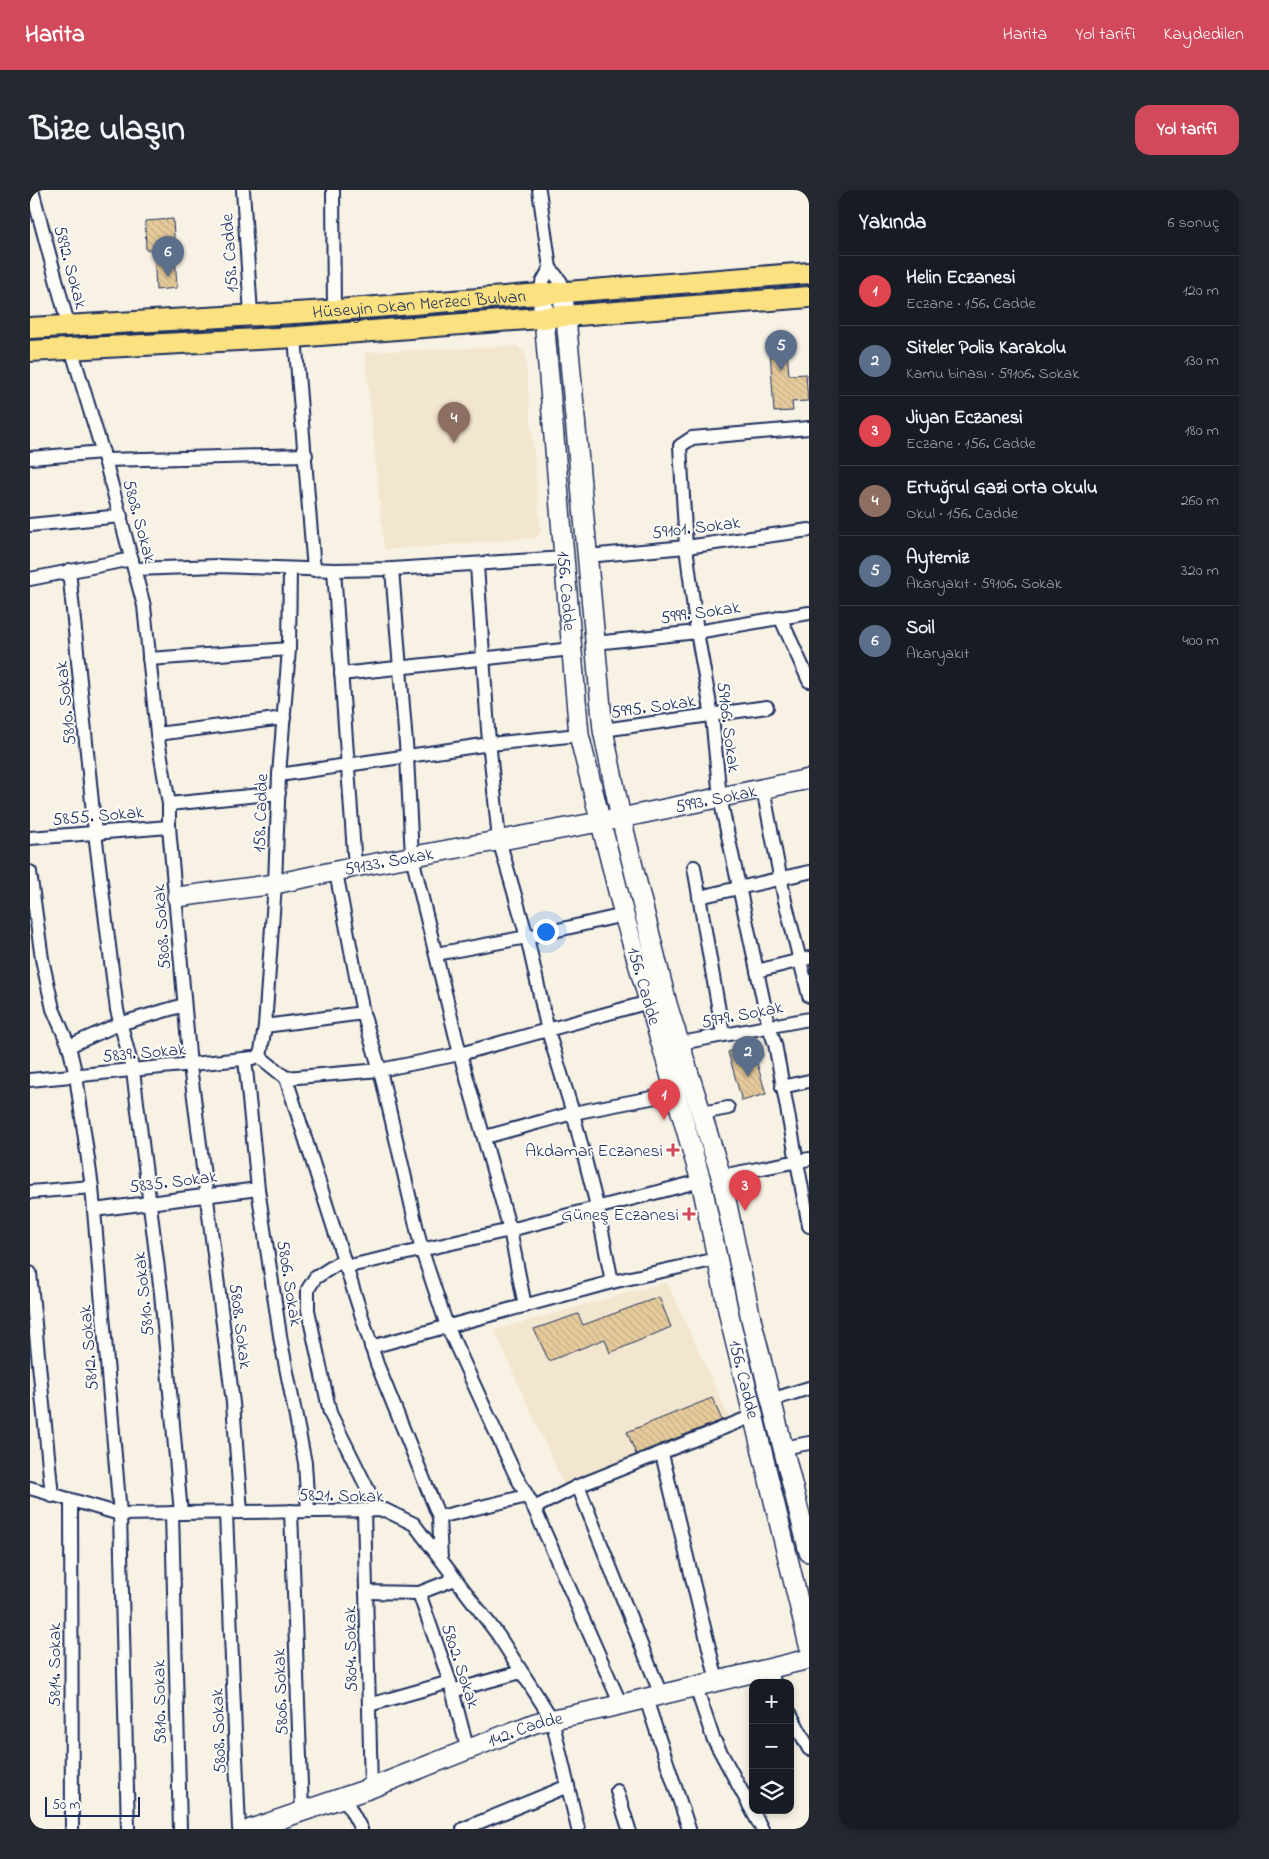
<!DOCTYPE html>
<html lang="tr">
<meta charset="utf-8">
<style>
body{margin:0;font-family:"Indie Flower",sans-serif;background:#242831;color:#f1f3f6}
.controls{position:absolute;right:15px;bottom:15px;display:grid;overflow:hidden;border-radius:10px;box-shadow:0 2px 8px #0003}
.controls button{width:45px;height:45px;display:grid;place-items:center;padding:0;border:0;border-bottom:1px solid #363941;background:#171b24;color:#f1f3f6;font:25px sans-serif}
.scale{position:absolute;left:15px;bottom:12px;width:95px;box-sizing:border-box;padding-left:5px;border:2px solid #1b2f5e;border-top:0;font-size:14px;line-height:18px;white-space:nowrap;color:#1b2f5e;-webkit-text-stroke:4px #fdfcf7;paint-order:stroke}
.you{position:absolute;left:515px;top:741px;width:18px;height:18px;margin:-12px;border:4px solid #fff;border-radius:50%;background:#1a73e8;box-shadow:0 0 0 8px #1a73e833}
.badge{display:grid;place-items:center;width:32px;height:32px;border-radius:50%;background:#d1495b;color:#fff;font-size:16px;font-weight:700}
.pin{position:absolute;translate:-50% -41px;filter:drop-shadow(0 1px 2px #0008)}
.pin::after{content:'';position:absolute;top:26px;width:18px;height:15px;background:inherit;clip-path:polygon(0 0,100% 0,50% 100%)}
.list{margin:0;padding:0;list-style:none}
h2{display:flex;justify-content:space-between;align-items:center;height:65px;margin:0;padding:0 20px;font-size:21px}
h2 small{font-size:16px;font-weight:400;color:#9ea1a6}
.list li{display:grid;grid-template-columns:32px 1fr auto;gap:15px;align-items:center;box-sizing:border-box;height:70px;padding:0 20px;border-top:1px solid #363941}
.list b{display:block;font-size:19px;white-space:nowrap}
.list p{margin:0;font-size:16px;white-space:nowrap;color:#9ea1a6}
.list em{font-size:16px;font-style:normal;color:#9ea1a6}
.icon{flex:none;width:28px;height:28px;fill:none;stroke:currentColor;stroke-width:2;stroke-linecap:round;stroke-linejoin:round}
.map{position:relative;flex:none;width:779px;height:1639px;overflow:hidden;border-radius:15px}
header{display:flex;align-items:center;gap:30px;box-sizing:border-box;height:70px;padding:0 25px;background:#d1495b;color:#fff}
header strong{font-size:24px}
nav{display:flex;gap:28px;margin-inline-start:auto;font-size:18px}
.intro{display:flex;align-items:center;justify-content:space-between;box-sizing:border-box;height:120px;padding:0 30px}
h1{margin:0;font-size:35px}
.button{padding:12px 22px;border-radius:15px;background:#d1495b;color:#fff;font-size:18px;font-weight:700}
main{display:flex;gap:30px;padding:0 30px}
aside{flex:1;background:#171b24;border-radius:15px;box-shadow:0 2px 8px #0003}
.map>svg:first-child{display:block}
.built{fill:#f3e6cf}
.building{fill:url(#building-back-hatch);stroke:#1b2f5e}
.lines{fill:none;stroke-linecap:round;stroke-linejoin:round}
.street-casing{stroke:#1b2f5e;stroke-width:16}
.secondary-casing{stroke:#1b2f5e;stroke-width:22}
.primary-casing{stroke:#1b2f5e;stroke-width:24}
.street{stroke:#fdfcf7;stroke-width:12}
.secondary{stroke:#fdfcf7;stroke-width:19}
.primary{stroke:#fbe180;stroke-width:20}
.poi-dot{fill:#d1495b;stroke:#fdfcf7;stroke-width:2}
.labels{text-anchor:middle;stroke-width:4;stroke-linejoin:round;paint-order:stroke}
.street-label{font-size:18px;fill:#1b2f5e;stroke:#fdfcf7}
.poi-label{font-size:18px;fill:#1b2f5e;stroke:#fdfcf7;text-anchor:end}
</style>
<header>
<strong>Harita</strong>
<nav><a>Harita</a><a>Yol tarifi</a><a>Kaydedilen</a></nav>
</header>
<div class="intro"><h1>Bize ulaşın</h1><a class="button">Yol tarifi</a></div>
<main>
<div class="map">
<svg width="779" height="1639" viewBox="0 0 779 1639">
<defs>
<pattern id="building-back-hatch" width="6" height="6" patternUnits="userSpaceOnUse" patternTransform="scale(1.25)"><rect width="6" height="6" fill="#e6cb9b"/><path d="M-1 5l2 2M0 0l6 6M5-1l2 2" fill="none" stroke="#c5af88"/></pattern>
</defs>
<rect width="100%" height="100%" fill="#f8f2e5"/>
<filter id="ink" filterUnits="userSpaceOnUse"><feTurbulence type="fractalNoise" baseFrequency=".02" numOctaves="2"/><feDisplacementMap in="SourceGraphic" scale="10" xChannelSelector="R" yChannelSelector="G"/><feConvolveMatrix kernelMatrix="1 2 1 2 8 2 1 2 1" color-interpolation-filters="sRGB"/></filter>
<g filter="url(#ink)">
<!-- built -->
<g class="built">
<path d="M487 156 495 163 511 342 506 348 354 360 335 162Z"/>
<path d="M637 1092 700 1229 535 1298 464 1140Z"/>
</g>
<!-- building -->
<g class="building">
<path d="M143 29 147 98 126 100 124 60H116L115 31Z"/>
<path d="M740 160H757L759 185 776 184 778 211 762 212 763 221 744 222Z"/>
<path d="M729 854 733 866 726 870 736 904 712 911 698 862Z"/>
<path d="M629 1107 641 1137 580 1163 575 1149 519 1171 504 1139 548 1124 553 1135Z"/>
<path d="M682 1208 692 1230 606 1264 597 1242Z"/>
</g>
<g class="lines">
<!-- street casing -->
<g class="street-casing">
<g id="street">
<path d="M2 0 38 134"/>
<path d="M213 0 221 124"/>
<path d="M303 0 304 120"/>
<path d="M509 0 520 78"/>
<path d="M520 78 531 92 532 102"/>
<path d="M512 104V93L520 78"/>
<path d="M265 147 284 380"/>
<path d="M41 158 75 270 114 416 127 544 139 614V637L160 876 203 1213 211 1322"/>
<path d="M779 238 662 248 650 256 656 357 667 442 682 526 690 608 739 837 745 854 779 1036"/>
<path d="M0 268 73 262"/>
<path d="M75 270 276 265"/>
<path d="M0 335 91 326"/>
<path d="M557 366 656 357 779 340"/>
<path d="M447 375 458 540 469 650 497 747 518 841 543 923 567 1016 582 1092"/>
<path d="M105 379 187 376 304 380 362 379 535 368"/>
<path d="M362 379 377 566 382 667 430 864 480 1040 495 1116"/>
<path d="M39 380 65 643 87 820 103 881 131 1103 151 1323"/>
<path d="M304 380 325 677"/>
<path d="M0 389 102 369"/>
<path d="M750 427 779 491"/>
<path d="M565 453 667 442 779 423"/>
<path d="M119 469 259 459"/>
<path d="M311 484 542 459"/>
<path d="M573 540 737 517"/>
<path d="M127 544 254 528"/>
<path d="M249 585 460 554 549 545"/>
<path d="M733 599 755 711 779 806"/>
<path d="M139 614 249 603"/>
<path d="M0 648 139 637"/>
<path d="M664 677 693 844"/>
<path d="M0 682 12 769 23 819 39 856 46 886 62 997 90 1324 98 1639"/>
<path d="M306 682 333 823 350 880 392 1061 417 1136 485 1284 504 1318 591 1515"/>
<path d="M669 707 779 682"/>
<path d="M406 764 497 747 594 725"/>
<path d="M727 781 779 768"/>
<path d="M235 836 333 823"/>
<path d="M651 853 779 829"/>
<path d="M39 856 89 834 154 815"/>
<path d="M230 867 256 888 347 1174 409 1327 411 1369"/>
<path d="M230 867 235 836 245 694 249 585 259 459 260 379"/>
<path d="M215 869 228 999 251 1152 275 1273 278 1321"/>
<path d="M256 888 350 880 430 864 619 812"/>
<path d="M0 890 223 868"/>
<path d="M752 897 779 891"/>
<path d="M672 923 698 918"/>
<path d="M455 947 543 923 647 903"/>
<path d="M691 986 779 969"/>
<path d="M0 1002 62 997"/>
<path d="M64 1020 228 999"/>
<path d="M313 1070 285 1088 278 1099V1120L300 1223 348 1320"/>
<path d="M315 1077 480 1040 671 991"/>
<path d="M0 1083 22 1306"/>
<path d="M341 1157 582 1092 687 1069"/>
<path d="M741 1210 779 1198"/>
<path d="M753 1258 779 1253"/>
<path d="M632 1264 687 1491"/>
<path d="M548 1296 631 1505"/>
<path d="M0 1298 90 1324 355 1320 384 1334 468 1445 522 1529 548 1639"/>
<path d="M41 1312 42 1639"/>
<path d="M504 1318 548 1296 723 1226"/>
<path d="M334 1320 341 1598"/>
<path d="M261 1321 272 1622"/>
<path d="M142 1323 150 1639"/>
<path d="M196 1323 209 1639"/>
<path d="M409 1327 497 1306"/>
<path d="M425 1389 389 1403 420 1492 438 1561"/>
<path d="M336 1402 389 1403"/>
<path d="M737 1479 745 1493"/>
<path d="M666 1497 683 1548 732 1639"/>
<path d="M422 1501 491 1482"/>
<path d="M616 1509 659 1639"/>
<path d="M339 1515 420 1492"/>
<path d="M760 1523 779 1559"/>
<path d="M587 1601 599 1639"/>
<path d="M314 1607 331 1639"/>
<path d="M433 1639 538 1596"/>
</g>
</g>
<!-- secondary casing -->
<g class="secondary-casing">
<g id="secondary">
<path d="M532 102 536 127 573 540 591 628 637 814 691 986 721 1129 779 1362"/>
<path id="s1" d="M512 104 549 545 594 725 671 991 701 1134 779 1455"/>
<path id="s2" d="M147 707 245 694 325 677 591 628 779 589"/>
<path id="s3" d="M221 1639 341 1598 505 1533 576 1518 779 1469"/>
</g>
</g>
<!-- primary casing -->
<g class="primary-casing">
<g id="primary">
<path id="s4" d="M0 138 282 122 779 83"/>
<path d="M0 161 265 147 779 107"/>
</g>
</g>
<!-- street -->
<use href="#street" class="street"/>
<!-- secondary -->
<use href="#secondary" class="secondary"/>
<!-- primary -->
<use href="#primary" class="primary"/>
</g>
</g>
<!-- markers -->
<g class="poi-dot">
<path d="M640.5 952.5h5v5h5v5h-5v5h-5v-5h-5v-5h5z"/>
<path d="M656.5 1016.5h5v5h5v5h-5v5h-5v-5h-5v-5h5z"/>
</g>
<g class="labels">
<!-- street labels -->
<g class="street-label">
<text transform="translate(199 63) rotate(-94)" y="6">158. Cadde</text>
<text transform="translate(41 77) rotate(75)" y="6">5892. Sokak</text>
<text dy="6" stroke="none"><textPath href="#s4" startOffset="390">Hüseyin Okan Merzeci Bulvarı</textPath></text>
<text transform="translate(110 331) rotate(75)" y="6">5808. Sokak</text>
<text transform="translate(666 337) rotate(-7)" y="6">59101. Sokak</text>
<text dy="6" stroke="none"><textPath href="#s1" startOffset="298">156. Cadde</textPath></text>
<text transform="translate(670 422) rotate(-8)" y="6">5999. Sokak</text>
<text transform="translate(35 513) rotate(-96)" y="6">5810. Sokak</text>
<text transform="translate(623 516) rotate(-8)" y="6">5995. Sokak</text>
<text transform="translate(699 537) rotate(83)" y="6">59106. Sokak</text>
<text dy="6" stroke="none"><textPath href="#s2" startOffset="548">5993. Sokak</textPath></text>
<text transform="translate(230 623) rotate(-88)" y="6">158. Cadde</text>
<text transform="translate(68 625) rotate(-5)" y="6">5855. Sokak</text>
<text dy="6" stroke="none"><textPath href="#s2" startOffset="215">59133. Sokak</textPath></text>
<text transform="translate(131 737) rotate(-94)" y="6">5808. Sokak</text>
<text dy="6" stroke="none"><textPath href="#s1" startOffset="702">156. Cadde</textPath></text>
<text transform="translate(712 824) rotate(-11)" y="6">5979. Sokak</text>
<text transform="translate(114 862) rotate(-5)" y="6">5839. Sokak</text>
<text transform="translate(143 991) rotate(-7)" y="6">5835. Sokak</text>
<text transform="translate(260 1093) rotate(81)" y="6">5806. Sokak</text>
<text transform="translate(113 1104) rotate(-96)" y="6">5810. Sokak</text>
<text transform="translate(211 1136) rotate(83)" y="6">5808. Sokak</text>
<text transform="translate(58 1158) rotate(-95)" y="6">5812. Sokak</text>
<text dy="6" stroke="none"><textPath href="#s1" startOffset="1108">156. Cadde</textPath></text>
<text transform="translate(311 1305) rotate(1)" y="6">5821. Sokak</text>
<text transform="translate(320 1459) rotate(-91)" y="6">5804. Sokak</text>
<text transform="translate(24 1475) rotate(-90)" y="6">5814. Sokak</text>
<text transform="translate(431 1476) rotate(72)" y="6">5802. Sokak</text>
<text transform="translate(250 1502) rotate(-92)" y="6">5806. Sokak</text>
<text transform="translate(129 1512) rotate(-91)" y="6">5810. Sokak</text>
<text transform="translate(188 1541) rotate(-92)" y="6">5808. Sokak</text>
<text dy="6" stroke="none"><textPath href="#s3" startOffset="292">142. Cadde</textPath></text>
</g>
<!-- poi labels -->
<g class="poi-label">
<text x="633" y="966">Akdamar Eczanesi</text>
<text x="649" y="1030">Güneş Eczanesi</text>
</g>
</g>
</svg>
<div class="controls">
<button>+</button>
<button>−</button>
<button><svg class="icon" aria-label="layers" viewBox="0 0 24 24"><path d="M12 4l9 5-9 5-9-5zM3 14l9 5 9-5"/></svg></button>
</div>
<div class="scale">50 m</div>
<div class="you"></div>
<div class="pin badge" style="left:634px;top:930px;background:#e0444e">1</div>
<div class="pin badge" style="left:718px;top:887px;background:#5c6f8a">2</div>
<div class="pin badge" style="left:715px;top:1021px;background:#e0444e">3</div>
<div class="pin badge" style="left:424px;top:253px;background:#8d6e63">4</div>
<div class="pin badge" style="left:751px;top:181px;background:#5c6f8a">5</div>
<div class="pin badge" style="left:138px;top:87px;background:#5c6f8a">6</div>
</div>
<aside>
<h2>Yakında<small>6 sonuç</small></h2>
<ul class="list">
<li><span class="badge" style="background:#e0444e">1</span><div><b>Helin Eczanesi</b><p>Eczane · 156. Cadde</p></div><em>120 m</em></li>
<li><span class="badge" style="background:#5c6f8a">2</span><div><b>Siteler Polis Karakolu</b><p>Kamu binası · 59106. Sokak</p></div><em>130 m</em></li>
<li><span class="badge" style="background:#e0444e">3</span><div><b>Jiyan Eczanesi</b><p>Eczane · 156. Cadde</p></div><em>180 m</em></li>
<li><span class="badge" style="background:#8d6e63">4</span><div><b>Ertuğrul Gazi Orta Okulu</b><p>Okul · 156. Cadde</p></div><em>260 m</em></li>
<li><span class="badge" style="background:#5c6f8a">5</span><div><b>Aytemiz</b><p>Akaryakıt · 59106. Sokak</p></div><em>320 m</em></li>
<li><span class="badge" style="background:#5c6f8a">6</span><div><b>Soil</b><p>Akaryakıt</p></div><em>400 m</em></li>
</ul>
</aside>
</main>
